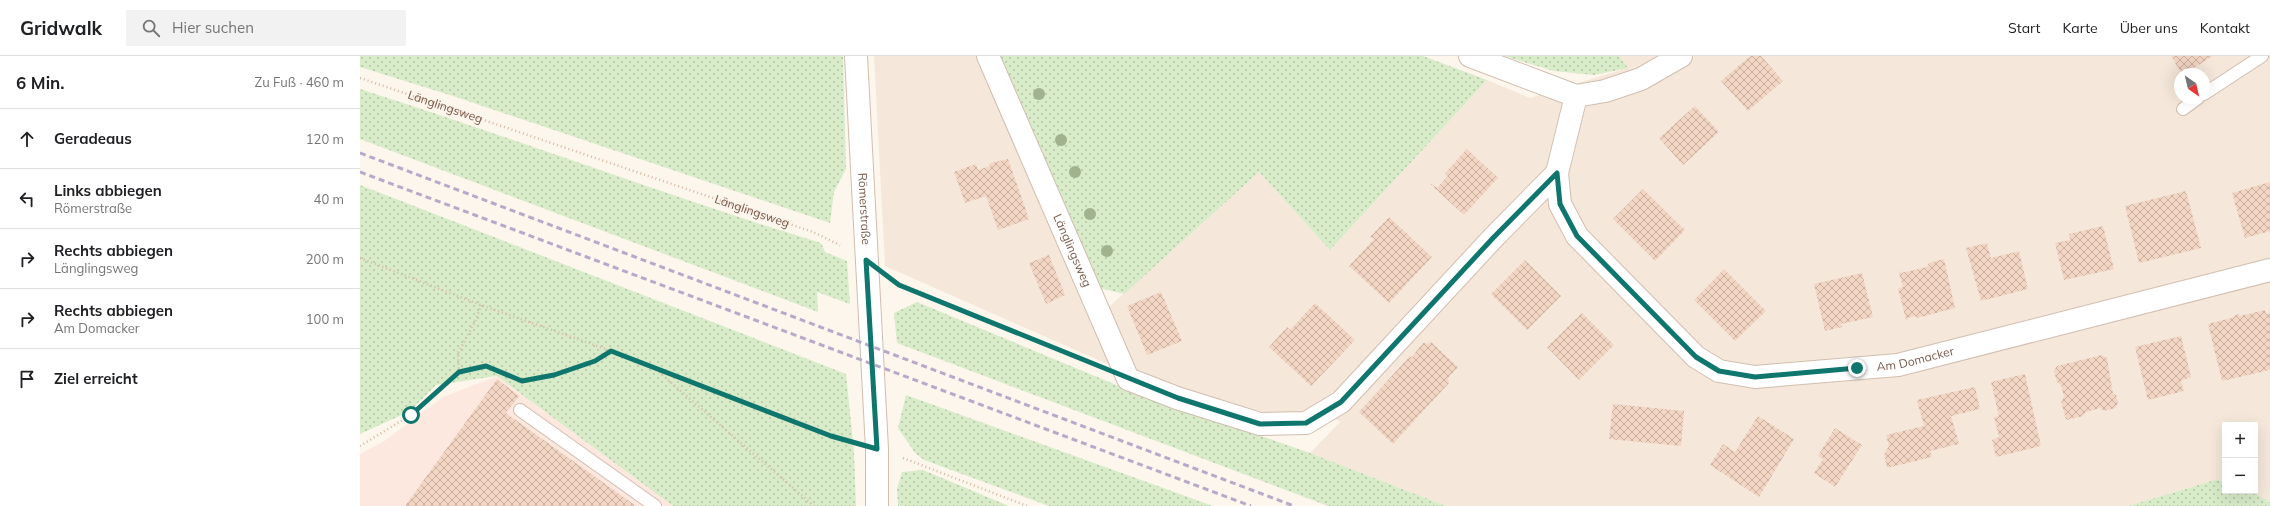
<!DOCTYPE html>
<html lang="de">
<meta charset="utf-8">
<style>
body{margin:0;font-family:Mulish,sans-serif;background:#f2f2f2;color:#202124}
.controls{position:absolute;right:12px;bottom:12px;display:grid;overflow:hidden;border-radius:0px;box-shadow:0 4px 16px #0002}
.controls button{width:36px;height:36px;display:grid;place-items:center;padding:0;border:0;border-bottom:1px solid #e0e0e0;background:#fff;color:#202124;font:20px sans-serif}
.compass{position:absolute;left:1814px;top:12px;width:36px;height:36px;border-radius:50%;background:#fff;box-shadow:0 4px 16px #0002;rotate:146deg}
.stop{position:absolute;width:12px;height:12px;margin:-9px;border:3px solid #0f766e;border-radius:50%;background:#fff}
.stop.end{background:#0f766e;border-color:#fff;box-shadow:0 1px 4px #0008}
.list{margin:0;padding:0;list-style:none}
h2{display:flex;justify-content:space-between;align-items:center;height:52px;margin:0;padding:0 16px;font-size:17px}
h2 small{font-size:13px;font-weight:400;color:#757577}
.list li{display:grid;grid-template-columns:26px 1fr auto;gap:12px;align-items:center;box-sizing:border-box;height:60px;padding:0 16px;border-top:1px solid #e0e0e0}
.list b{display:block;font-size:15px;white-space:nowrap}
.list p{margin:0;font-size:13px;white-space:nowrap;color:#757577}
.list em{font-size:13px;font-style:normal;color:#757577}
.icon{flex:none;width:22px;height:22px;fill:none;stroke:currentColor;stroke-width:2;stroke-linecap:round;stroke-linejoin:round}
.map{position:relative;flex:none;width:1910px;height:450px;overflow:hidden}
header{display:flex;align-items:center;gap:24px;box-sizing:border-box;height:56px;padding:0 20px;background:#fff;border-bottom:1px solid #e0e0e0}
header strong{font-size:19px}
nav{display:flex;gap:22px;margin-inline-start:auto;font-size:14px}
.search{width:280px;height:36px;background:#f2f2f2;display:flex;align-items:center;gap:10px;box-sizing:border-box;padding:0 14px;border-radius:0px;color:#757577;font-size:15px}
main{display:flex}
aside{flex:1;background:#fff}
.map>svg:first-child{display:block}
.residential{fill:#f5e8da;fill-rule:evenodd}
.commercial{fill:#fde8e0}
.grass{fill:url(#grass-dots)}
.building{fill:url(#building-cross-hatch)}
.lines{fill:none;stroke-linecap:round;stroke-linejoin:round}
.service-casing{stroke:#d1beb0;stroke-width:14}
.minor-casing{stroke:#d1beb0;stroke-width:24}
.tertiary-casing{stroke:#d1beb0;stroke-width:24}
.path{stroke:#d9b8a5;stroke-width:2.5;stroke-dasharray:1 3;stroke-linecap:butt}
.service{stroke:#fff;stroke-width:12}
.minor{stroke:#fff;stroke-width:22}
.tertiary{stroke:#fff;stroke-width:22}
.rail{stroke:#b9a8c9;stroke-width:3;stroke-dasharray:6 4;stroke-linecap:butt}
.tree{fill:#a0b28e}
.route{stroke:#0f766e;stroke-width:5}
.labels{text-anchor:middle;stroke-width:4;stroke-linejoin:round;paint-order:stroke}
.street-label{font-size:12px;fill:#7a5c4d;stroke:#fffaf3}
</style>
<header>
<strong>Gridwalk</strong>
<div class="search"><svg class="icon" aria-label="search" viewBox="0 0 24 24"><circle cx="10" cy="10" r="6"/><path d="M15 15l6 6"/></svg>Hier suchen</div>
<nav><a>Start</a><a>Karte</a><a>Über uns</a><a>Kontakt</a></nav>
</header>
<main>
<aside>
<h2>6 Min.<small>Zu Fuß · 460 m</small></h2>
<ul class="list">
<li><svg class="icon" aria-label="ahead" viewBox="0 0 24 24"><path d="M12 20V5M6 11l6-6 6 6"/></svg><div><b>Geradeaus</b></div><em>120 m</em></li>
<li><svg class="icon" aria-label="left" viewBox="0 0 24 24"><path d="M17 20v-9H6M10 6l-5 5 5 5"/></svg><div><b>Links abbiegen</b><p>Römerstraße</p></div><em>40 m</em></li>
<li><svg class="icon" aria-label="right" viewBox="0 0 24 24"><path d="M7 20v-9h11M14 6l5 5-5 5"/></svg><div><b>Rechts abbiegen</b><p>Länglingsweg</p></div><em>200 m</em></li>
<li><svg class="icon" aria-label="right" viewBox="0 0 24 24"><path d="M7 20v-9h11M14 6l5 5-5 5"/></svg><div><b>Rechts abbiegen</b><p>Am Domacker</p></div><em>100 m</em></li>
<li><svg class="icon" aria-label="arrive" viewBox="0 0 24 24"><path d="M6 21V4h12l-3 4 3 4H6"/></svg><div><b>Ziel erreicht</b></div></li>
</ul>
</aside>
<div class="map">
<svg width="1910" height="450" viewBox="0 0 1910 450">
<defs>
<pattern id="grass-dots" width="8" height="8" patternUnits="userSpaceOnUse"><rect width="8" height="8" fill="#d8ecc9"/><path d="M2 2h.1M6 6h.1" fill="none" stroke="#b4c2a5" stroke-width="1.8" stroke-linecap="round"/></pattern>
<pattern id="building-cross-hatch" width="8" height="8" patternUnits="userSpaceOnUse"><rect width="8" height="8" fill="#f3d5c3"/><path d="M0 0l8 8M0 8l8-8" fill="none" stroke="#cab0a1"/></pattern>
</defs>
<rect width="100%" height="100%" fill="#fdf6ec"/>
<!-- residential -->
<path class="residential" d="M514 0H618L731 267 899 116 970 194 1127 24 1170 42 1267 12 1259 0H1910V446L1891 435H1895V369H1865V425L1855 424 1768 450H1086L950 397 981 365 941 356 908 357 813 333 745 307 525 210ZM1820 18H1844V42H1820Z"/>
<!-- commercial -->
<path class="commercial" d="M137 320 313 450H0V398L23 386 83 341Z"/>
<!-- grass -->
<g class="grass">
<path d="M0 0H483L486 113 474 136 470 167 93 40 0 11Z"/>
<path d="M638 0H1063L1127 24 970 194 899 116 764 238 740 232Z"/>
<path d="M1144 0H1259L1268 12 1234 19 1194 15Z"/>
<path d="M0 33C154 82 306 140 461 187L465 196 487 205 490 248 457 236 458 256 0 83Z"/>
<path d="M0 129 486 318 494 396 496 450H313L137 320 76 329 50 355 0 378Z"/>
<path d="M557 246 766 333 950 397 1086 450H968L537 287 534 257Z"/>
<path d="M546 339 853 450H689L564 404 555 397 538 372Z"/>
<path d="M563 414 649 450H538L537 433 542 416Z"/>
<path d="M1855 424 1865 425V435H1891L1910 446V450H1768Z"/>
</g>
<!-- building -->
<g class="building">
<path d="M1390 0H1401L1423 25 1388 55 1361 25Z"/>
<path d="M1811 0H1853L1824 18H1822Z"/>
<path d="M1335 50 1359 76 1323 109 1299 82Z"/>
<path d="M1107 93 1138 122 1104 159 1068 126 1077 132 1088 120 1085 117Z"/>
<path d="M648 103 669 163 638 174 626 140 605 147 594 116 616 108 618 114 630 110 629 108 631 107Z"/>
<path d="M1910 126V175L1885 182 1872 137Z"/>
<path d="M1283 133 1325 174 1295 205 1253 163Z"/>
<path d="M1826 135 1841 192 1779 207 1765 150Z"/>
<path d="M1029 161 1072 201 1029 247 989 210 1014 183 1010 181Z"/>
<path d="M1743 170 1754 213 1704 224 1695 187 1710 184 1709 178Z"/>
<path d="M1627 187 1631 202 1659 195 1668 233 1621 245 1606 192Z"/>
<path d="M689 199 705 239 686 248 669 207Z"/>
<path d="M1584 203 1595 252 1557 262 1556 260 1547 262 1548 264H1546L1538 232 1543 231 1538 214 1541 217 1567 211 1569 207Z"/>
<path d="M1165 204 1201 240 1167 274 1131 238Z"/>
<path d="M1364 213 1406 255 1375 285 1334 244Z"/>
<path d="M1502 217 1513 261 1481 268 1482 271 1465 275 1454 228Z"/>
<path d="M801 236 822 285 787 299 767 250Z"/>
<path d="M955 247 995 284 951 330 909 291 927 271 930 274Z"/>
<path d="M1905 254 1906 258 1910 257V314L1862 325 1848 268 1871 262 1878 258 1880 260Z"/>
<path d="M1222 257 1254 289 1219 324 1187 291Z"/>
<path d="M1821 280 1831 321 1821 325 1824 335 1788 344 1775 291Z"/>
<path d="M1071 286 1098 311 1088 322 1089 327 1033 388 999 356 1050 300 1052 301 1063 287 1069 288Z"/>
<path d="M1742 299 1747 302 1753 338 1756 339 1758 347 1755 352 1744 355 1740 352 1726 356 1723 360 1706 364 1701 345 1704 341 1701 329 1697 326 1694 315 1697 310Z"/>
<path d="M1665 318 1681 390 1636 401 1632 384 1639 381 1634 361 1639 360 1631 326Z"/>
<path d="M137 323 159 340 146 357 276 450H45Z"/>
<path d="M1615 331 1620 353 1591 360 1599 388 1570 395 1572 401 1527 412 1524 398 1529 390 1526 379 1564 370 1557 344Z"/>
<path d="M1253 348 1324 355 1321 390 1249 383Z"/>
<path d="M1398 360 1434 383 1399 441 1350 409 1363 388 1375 396Z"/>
<path d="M1475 372 1502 389 1475 431 1454 417 1463 403 1458 400Z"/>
</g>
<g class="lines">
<!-- service casing -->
<g class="service-casing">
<g id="service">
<path d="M1844 38 1902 0"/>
<path d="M1823 53 1838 42"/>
<path d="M160 354 295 450"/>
</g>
</g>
<!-- minor casing -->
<g class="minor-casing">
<g id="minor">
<path id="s2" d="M628 0 768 323 817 342 900 368 946 367 981 346 1133 182 1197 117 1216 40"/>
<path d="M1110 0 1216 40 1245 35 1281 23 1321 0"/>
<path id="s3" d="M1197 117 1200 148 1217 180 1336 301 1359 315 1395 321 1538 309 1910 214"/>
</g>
</g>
<!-- tertiary casing -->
<g class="tertiary-casing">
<g id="tertiary">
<path id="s4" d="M496 0 517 393V450"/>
</g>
</g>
<!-- path -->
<g class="path">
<path id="s1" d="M0 22 453 176 480 189"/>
<path d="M0 202 121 249 291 309 490 386"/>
<path d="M534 225 733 308"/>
<path d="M293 311 454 450"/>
<path d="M99 317 126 310 162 325 194 319 235 305 251 296"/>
<path d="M0 390 51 359 99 317 98 297 115 266 121 249"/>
<path d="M543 402 667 450"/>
</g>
<!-- service -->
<use href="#service" class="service"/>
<!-- minor -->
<use href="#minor" class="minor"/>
<!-- tertiary -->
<use href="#tertiary" class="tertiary"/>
<!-- rail -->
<g class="rail">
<path d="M0 97 934 450"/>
<path d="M0 116 891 450"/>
</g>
</g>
<!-- trees -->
<g class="tree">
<circle cx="679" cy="38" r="6"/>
<circle cx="701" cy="84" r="6"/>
<circle cx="715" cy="116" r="6"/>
<circle cx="730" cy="158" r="6"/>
<circle cx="747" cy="195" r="6"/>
</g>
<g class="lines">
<!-- route -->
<path class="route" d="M51 359 99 316 126 310 162 325 194 319 235 305 251 295 471 380 517 393 506 204 539 229 818 342 900 368 946 367 981 346 1133 182 1197 117 1200 148 1217 180 1336 301 1359 315 1395 321 1497 312"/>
</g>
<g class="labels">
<!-- street labels -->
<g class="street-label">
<text dy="4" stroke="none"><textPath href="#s1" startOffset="90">Länglingsweg</textPath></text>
<text dy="4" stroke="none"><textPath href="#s4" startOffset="153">Römerstraße</textPath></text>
<text dy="4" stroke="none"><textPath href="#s1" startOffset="414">Länglingsweg</textPath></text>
<text dy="4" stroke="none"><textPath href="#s2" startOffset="212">Länglingsweg</textPath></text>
<text dy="4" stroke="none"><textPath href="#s3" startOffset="462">Am Domacker</textPath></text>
</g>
</g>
</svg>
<div class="controls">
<button>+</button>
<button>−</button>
</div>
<svg class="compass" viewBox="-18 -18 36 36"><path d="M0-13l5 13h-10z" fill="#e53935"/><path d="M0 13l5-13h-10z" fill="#757577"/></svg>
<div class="stop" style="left:51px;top:359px"></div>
<div class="stop end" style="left:1497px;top:312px"></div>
</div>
</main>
